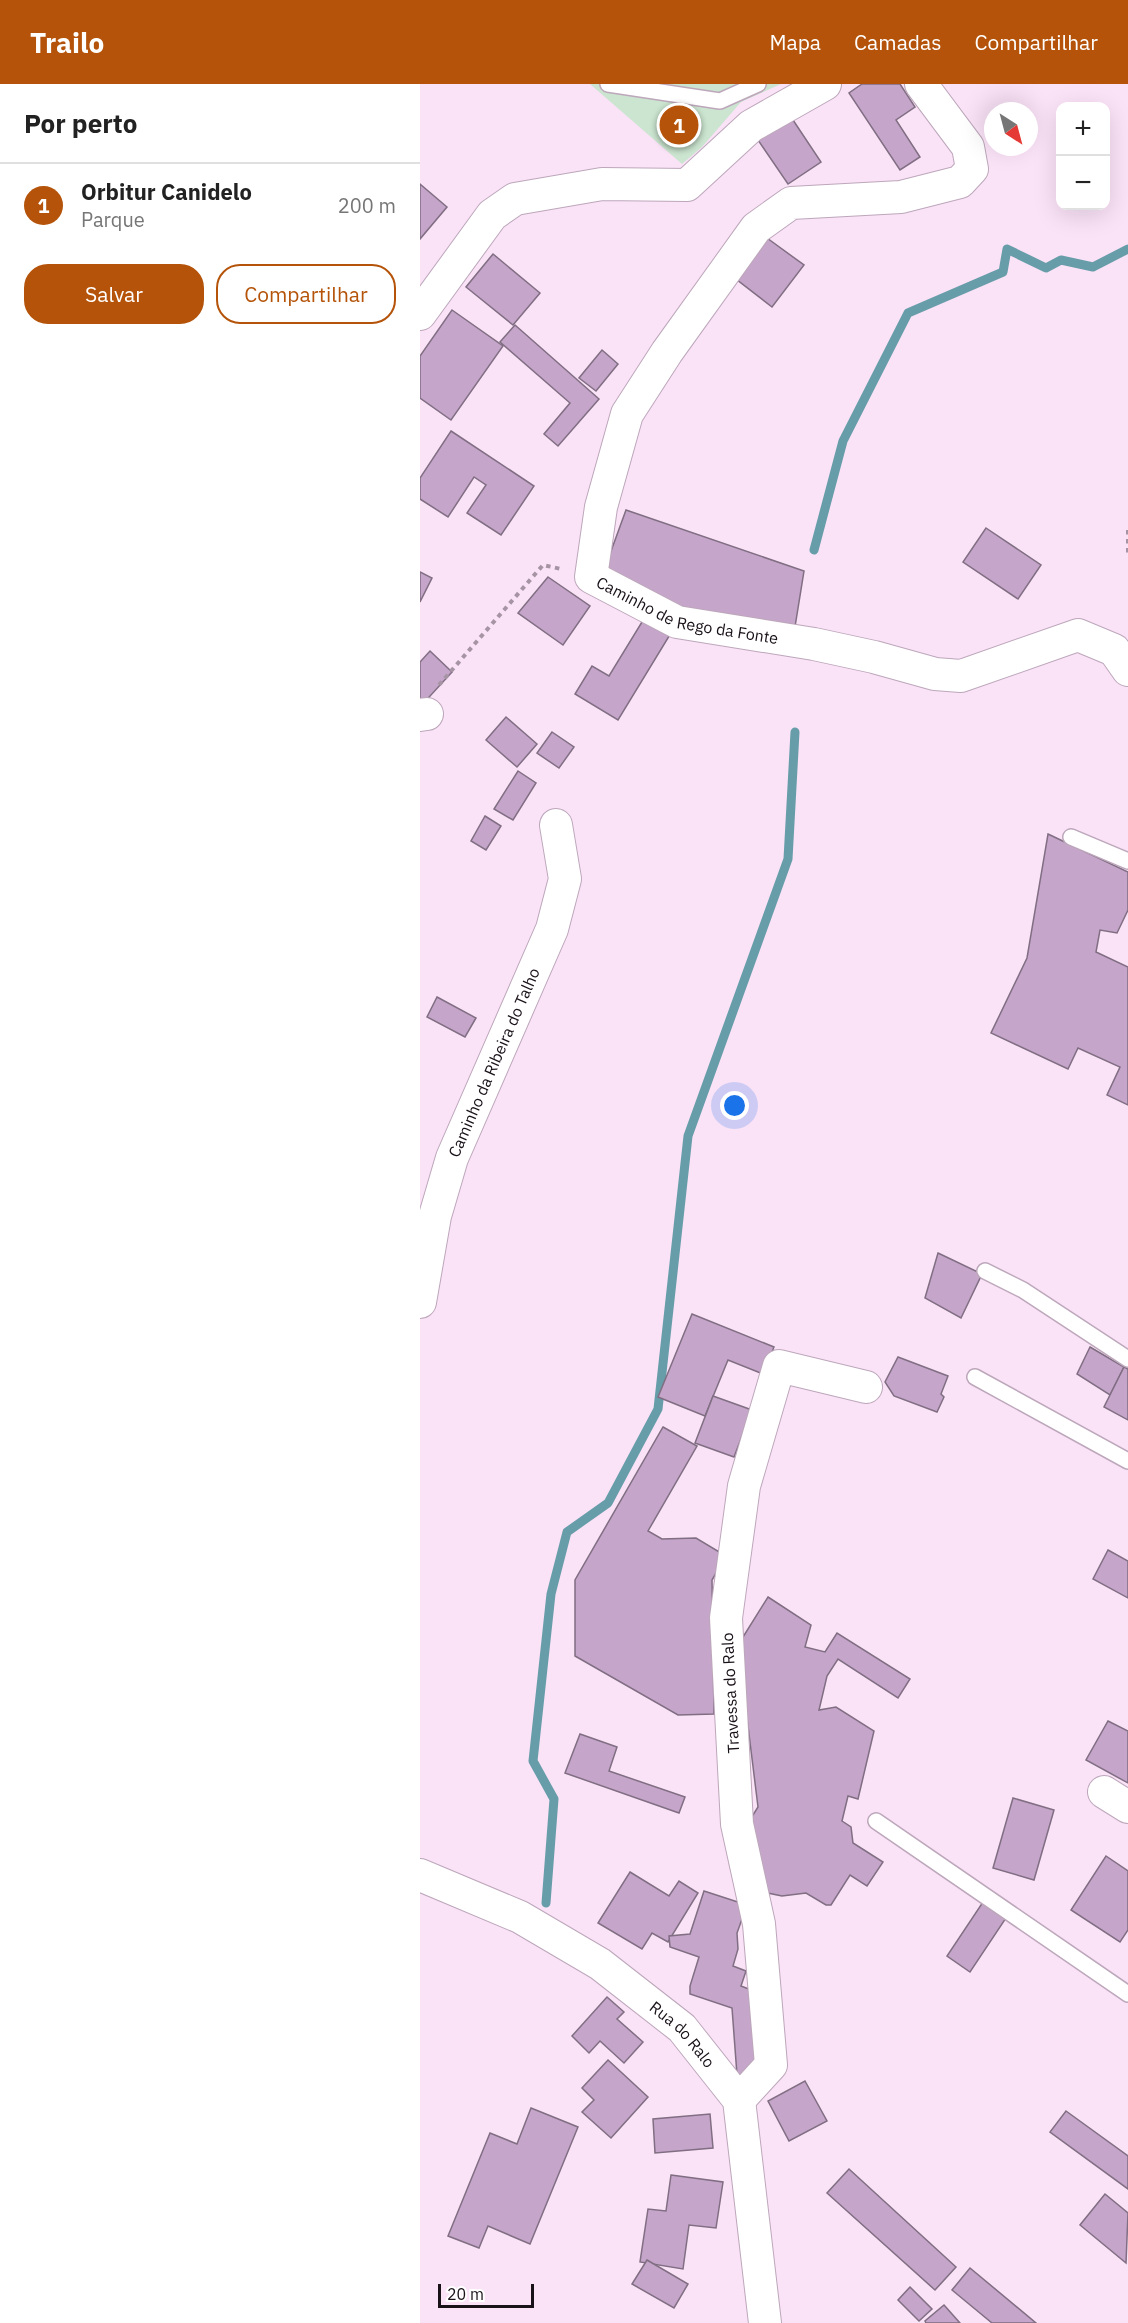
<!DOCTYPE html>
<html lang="pt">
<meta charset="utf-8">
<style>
body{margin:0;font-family:"IBM Plex Sans",sans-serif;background:#f2f2f2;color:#222}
.controls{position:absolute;right:18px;top:18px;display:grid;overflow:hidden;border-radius:12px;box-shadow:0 6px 24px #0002}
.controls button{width:54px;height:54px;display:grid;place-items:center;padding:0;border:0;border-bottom:2px solid #e0e0e0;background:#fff;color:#222;font:30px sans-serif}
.compass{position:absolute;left:564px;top:18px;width:54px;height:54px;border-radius:50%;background:#fff;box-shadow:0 6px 24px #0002;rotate:144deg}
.scale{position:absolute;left:18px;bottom:15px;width:96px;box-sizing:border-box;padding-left:6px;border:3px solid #191118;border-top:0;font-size:16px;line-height:21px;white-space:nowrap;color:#191118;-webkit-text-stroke:4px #fff;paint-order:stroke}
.you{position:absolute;left:315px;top:1022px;width:21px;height:21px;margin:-15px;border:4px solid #fff;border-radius:50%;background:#1a73e8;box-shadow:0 0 0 9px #1a73e833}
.badge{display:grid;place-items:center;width:39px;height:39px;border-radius:50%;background:#b45309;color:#fff;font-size:20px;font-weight:700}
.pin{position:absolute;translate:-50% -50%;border:3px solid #fff;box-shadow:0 2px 6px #0006}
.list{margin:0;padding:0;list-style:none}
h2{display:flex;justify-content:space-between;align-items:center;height:78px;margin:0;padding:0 24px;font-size:26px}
h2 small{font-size:20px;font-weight:400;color:#767676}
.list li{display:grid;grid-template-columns:39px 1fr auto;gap:18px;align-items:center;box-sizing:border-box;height:84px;padding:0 24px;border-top:2px solid #e0e0e0}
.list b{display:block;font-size:22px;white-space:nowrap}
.list p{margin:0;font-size:20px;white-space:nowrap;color:#767676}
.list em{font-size:20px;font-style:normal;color:#767676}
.actions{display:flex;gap:12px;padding:18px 24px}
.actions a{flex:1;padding:14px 0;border:2px solid #b45309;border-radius:24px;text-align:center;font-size:21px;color:#b45309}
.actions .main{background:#b45309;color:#fff}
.map{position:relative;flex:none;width:708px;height:2239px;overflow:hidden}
header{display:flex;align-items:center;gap:36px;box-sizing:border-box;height:84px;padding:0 30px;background:#b45309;color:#fff}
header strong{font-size:28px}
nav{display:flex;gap:33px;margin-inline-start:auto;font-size:21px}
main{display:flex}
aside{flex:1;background:#fff}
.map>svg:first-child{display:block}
.green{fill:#cbe5d0}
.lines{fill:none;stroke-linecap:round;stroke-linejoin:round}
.stream{stroke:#679da9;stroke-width:9}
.building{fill:#c5a6ca;stroke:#806e83;stroke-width:1.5}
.service-casing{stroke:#bda7bb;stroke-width:18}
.minor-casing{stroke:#bda7bb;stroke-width:34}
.path{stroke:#a694a4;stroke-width:4;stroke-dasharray:4.5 4.5;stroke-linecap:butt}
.service{stroke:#fff;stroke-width:15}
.minor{stroke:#fff;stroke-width:32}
.labels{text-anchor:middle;stroke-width:6;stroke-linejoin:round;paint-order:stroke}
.street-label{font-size:16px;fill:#191118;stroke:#fff}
</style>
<header>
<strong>Trailo</strong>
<nav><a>Mapa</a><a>Camadas</a><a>Compartilhar</a></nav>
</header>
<main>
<aside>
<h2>Por perto<small></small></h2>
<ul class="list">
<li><span class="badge">1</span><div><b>Orbitur Canidelo</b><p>Parque</p></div><em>200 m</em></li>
</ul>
<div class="actions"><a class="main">Salvar</a><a>Compartilhar</a></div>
</aside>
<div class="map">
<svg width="708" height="2239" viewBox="0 0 708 2239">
<rect width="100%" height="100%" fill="#fae2f7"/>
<!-- green -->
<path class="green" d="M170 0H361L321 18 282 63 262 80Z"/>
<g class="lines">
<!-- stream -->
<g class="stream">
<path d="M394 466 423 357 488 229 583 188 587 165 626 184 641 176 673 183 708 165"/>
<path d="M126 1819 134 1715 113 1677 131 1510 147 1448 188 1419 238 1325 268 1052 368 775 375 648"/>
</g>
</g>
<!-- building -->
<g class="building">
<path d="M442 0H480L495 23 476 36 500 73 480 86 429 9Z"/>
<path d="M371 33 401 78 368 100 338 56Z"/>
<path d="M0 100 27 123 0 155Z"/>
<path d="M347 154 384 181 352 223 316 195Z"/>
<path d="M73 170 120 209 93 241 46 203Z"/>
<path d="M32 226 83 262 31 336 0 314V272Z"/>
<path d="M95 241 179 315 138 362 124 350 150 319 80 258Z"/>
<path d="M182 266 198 280 176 307 159 294Z"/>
<path d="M31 347 114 402 81 451 47 429 66 401 54 393 28 433 0 415V394Z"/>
<path d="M206 426 384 487 374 549 264 535 182 492Z"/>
<path d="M566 444 621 481 598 515 543 478Z"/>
<path d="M0 488 12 494 0 518Z"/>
<path d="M128 493 170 522 143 561 98 529Z"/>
<path d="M225 533 251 549 198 636 155 610 172 582 189 592Z"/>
<path d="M10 567 32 588 0 623V578Z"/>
<path d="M86 633 117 660 97 683 66 656Z"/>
<path d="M132 648 154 663 139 684 117 669Z"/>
<path d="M98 687 116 699 93 736 74 725Z"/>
<path d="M65 732 81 742 66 766 51 757Z"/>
<path d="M628 750 708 788V826L697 849 680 846 676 868 708 883V1021L687 1011 700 983 658 964 648 985 571 949 607 874Z"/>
<path d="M17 913 56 934 45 953 7 933Z"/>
<path d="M518 1169 562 1190 541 1234 505 1214Z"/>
<path d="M272 1230 354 1263 343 1290 308 1276 285 1332 238 1313Z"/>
<path d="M670 1263 704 1283 690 1311 657 1290Z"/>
<path d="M478 1273 528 1292 521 1310 524 1313 517 1328 474 1312 465 1298Z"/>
<path d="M704 1283 708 1285V1336L684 1323Z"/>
<path d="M293 1312 332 1326 314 1373 275 1359Z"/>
<path d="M243 1343 277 1362 228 1447 242 1455 276 1454 306 1472 292 1496 294 1630 258 1631 155 1572V1496Z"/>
<path d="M688 1466 708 1477V1514L673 1495Z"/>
<path d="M348 1513 391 1541 385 1563 405 1568 417 1549 490 1595 478 1614 418 1575 407 1592 399 1626 416 1623 454 1647 438 1715 428 1712 422 1737 431 1743 433 1759 463 1778 447 1802 430 1791 411 1821H406L386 1809 362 1812 343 1808 328 1739 338 1723 318 1561Z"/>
<path d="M688 1637 708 1647V1699L666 1676Z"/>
<path d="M160 1650 197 1663 189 1687 265 1713 259 1729 145 1689Z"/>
<path d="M593 1714 634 1726 614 1796 573 1784Z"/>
<path d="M686 1772 708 1787V1846L700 1858 651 1826Z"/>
<path d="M210 1788 249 1812 259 1797 278 1809 248 1858 232 1849 222 1865 178 1839Z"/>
<path d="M284 1807 327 1821 317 1849 318 1865 313 1882 326 1887 321 1902 334 1907 339 1970 331 1995 317 1991 312 1924 270 1910V1902L279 1873 250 1863 249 1852 270 1850Z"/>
<path d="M563 1818 586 1834 550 1888 527 1872Z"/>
<path d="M187 1913 204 1928 197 1935 223 1958 204 1979 180 1957 169 1969 152 1952Z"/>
<path d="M188 1976 228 2013 191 2054 162 2028 174 2016 162 2004Z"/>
<path d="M385 1997 407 2037 369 2057 348 2017Z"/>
<path d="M111 2024 158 2043 110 2160 68 2142 59 2164 28 2152 70 2049 97 2060Z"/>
<path d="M646 2027 708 2072V2105L630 2048Z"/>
<path d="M290 2030 293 2064 235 2069 233 2035Z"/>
<path d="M429 2085 536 2183 515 2206 407 2109Z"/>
<path d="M251 2091 303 2098 296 2144 269 2141 263 2185 220 2178 228 2125 246 2127Z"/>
<path d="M685 2110 708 2129 706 2179 660 2141Z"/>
<path d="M227 2176 268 2200 254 2224 212 2200Z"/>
<path d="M550 2184 616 2239H572L532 2206Z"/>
<path d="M490 2203 512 2225 499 2237 478 2216Z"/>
<path d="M524 2221 540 2239H506L505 2237Z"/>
</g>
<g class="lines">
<!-- service casing -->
<g class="service-casing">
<g id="service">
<path d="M188 0 300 17 338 0"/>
<path d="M651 753 708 777"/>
<path d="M565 1187 603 1206 708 1275"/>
<path d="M555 1293 708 1377"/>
<path d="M456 1737 708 1910"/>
</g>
</g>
<!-- minor casing -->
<g class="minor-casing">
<g id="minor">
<path id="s1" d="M501 0 548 63 552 85 540 98 481 113 371 119 336 144 247 268 207 330 181 423 171 493 257 538 394 560 454 573 515 590 541 592 658 551 694 566 708 586"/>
<path d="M0 230 72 131 95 115 182 100 267 101 331 42 405 0"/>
<path d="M0 631 7 630"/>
<path id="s2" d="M0 1218 15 1132 32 1074 132 845 145 795 136 741"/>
<path d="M684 1708 708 1723"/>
<path id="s3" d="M0 1791 100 1833 180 1880 262 1944 319 2016 345 2239"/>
<path d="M319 2016 351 1981 339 1840 317 1740 306 1534 324 1402 359 1282 446 1303"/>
</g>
</g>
<!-- path -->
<g class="path">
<path d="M708 446V472"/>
<path d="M19 601 123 481 141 485"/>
</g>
<!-- service -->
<use href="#service" class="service"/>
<!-- minor -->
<use href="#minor" class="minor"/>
</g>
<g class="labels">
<!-- street labels -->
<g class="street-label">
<text dy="6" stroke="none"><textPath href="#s1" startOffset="830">Caminho de Rego da Fonte</textPath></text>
<text dy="6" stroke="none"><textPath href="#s2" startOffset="252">Caminho da Ribeira do Talho</textPath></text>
<text transform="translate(310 1609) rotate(-93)" y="6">Travessa do Ralo</text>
<text dy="6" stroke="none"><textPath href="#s3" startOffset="310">Rua do Ralo</textPath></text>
</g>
</g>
</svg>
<div class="controls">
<button>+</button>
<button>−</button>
</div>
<svg class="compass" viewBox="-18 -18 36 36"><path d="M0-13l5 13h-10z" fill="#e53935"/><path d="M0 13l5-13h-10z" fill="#767676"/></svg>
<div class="scale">20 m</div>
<div class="you"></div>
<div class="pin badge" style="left:259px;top:41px">1</div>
</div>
</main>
